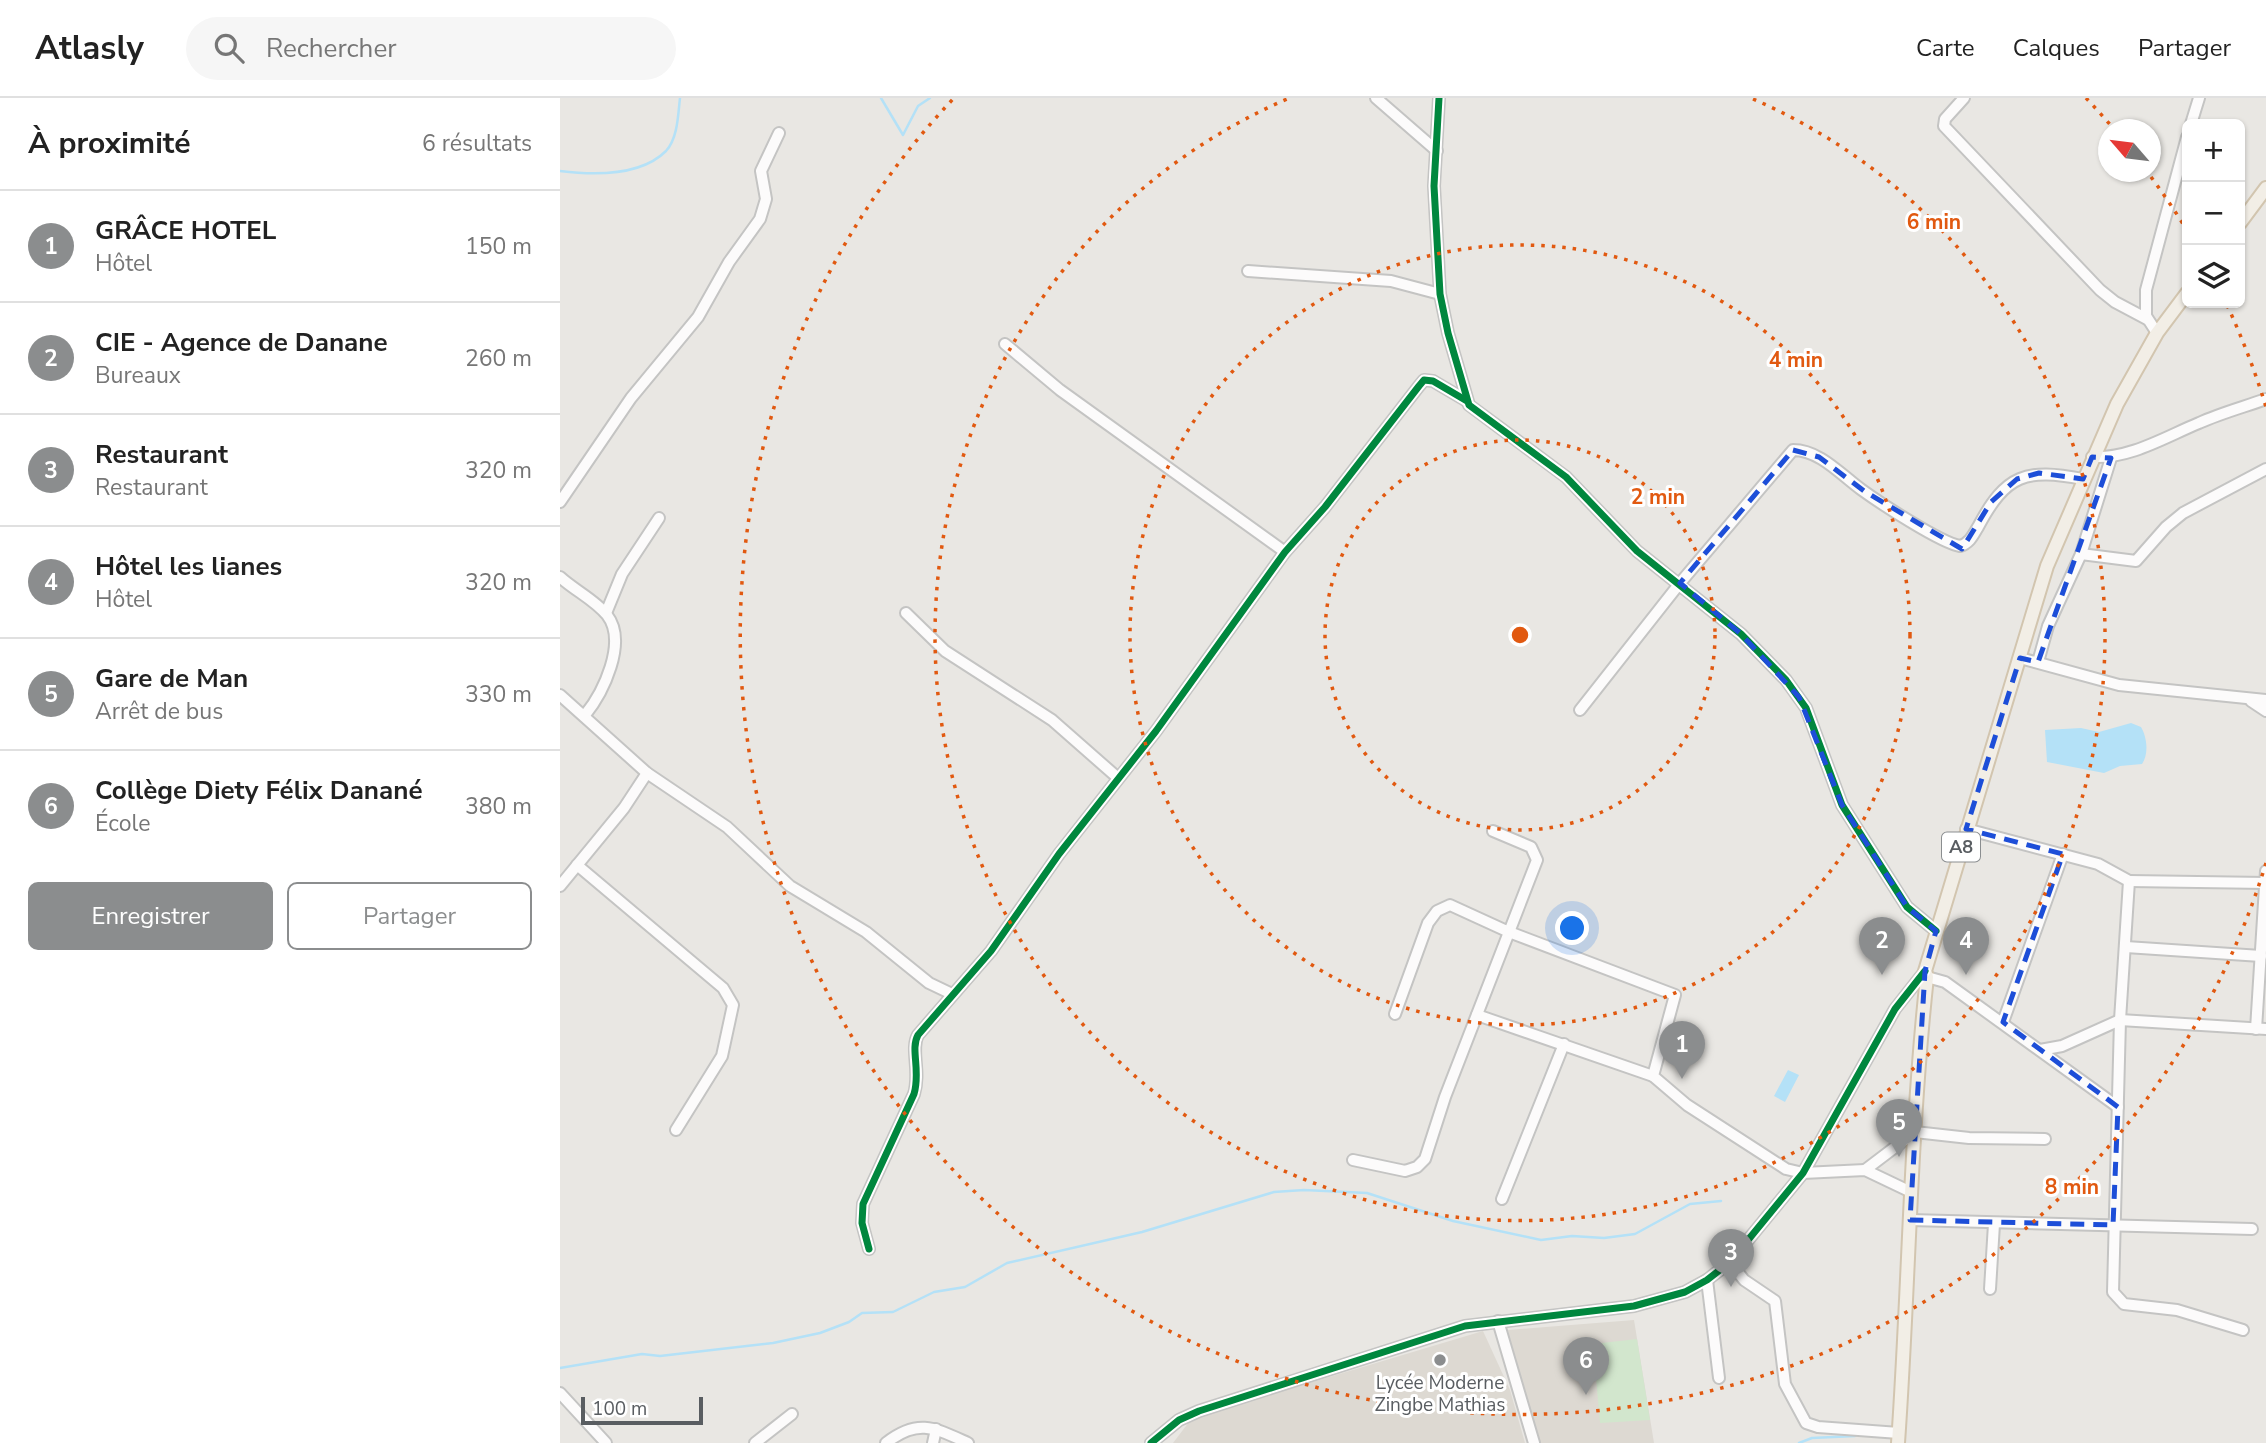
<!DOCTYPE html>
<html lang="fr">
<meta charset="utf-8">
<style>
body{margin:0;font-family:"Nunito Sans",sans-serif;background:#f6f6f6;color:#222}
.controls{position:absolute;right:21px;top:21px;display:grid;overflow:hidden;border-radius:10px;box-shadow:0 2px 5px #0004}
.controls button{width:63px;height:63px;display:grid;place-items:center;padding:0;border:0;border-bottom:2px solid #e0e0e0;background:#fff;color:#222;font:35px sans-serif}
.compass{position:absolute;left:1538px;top:21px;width:63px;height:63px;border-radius:50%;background:#fff;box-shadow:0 2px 5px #0004;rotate:298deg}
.scale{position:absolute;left:21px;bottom:18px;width:122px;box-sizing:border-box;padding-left:7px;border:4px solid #595d61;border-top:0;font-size:19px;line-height:24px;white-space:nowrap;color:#595d61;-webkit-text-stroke:5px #fff;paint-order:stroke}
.you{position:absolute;left:1013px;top:831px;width:24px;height:24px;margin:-18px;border:5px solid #fff;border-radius:50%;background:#1a73e8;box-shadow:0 0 0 10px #1a73e833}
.badge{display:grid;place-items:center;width:46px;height:46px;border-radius:50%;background:#8b8d8e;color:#fff;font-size:23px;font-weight:700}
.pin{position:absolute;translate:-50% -58px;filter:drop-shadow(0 2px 4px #0008)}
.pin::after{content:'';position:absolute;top:37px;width:24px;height:21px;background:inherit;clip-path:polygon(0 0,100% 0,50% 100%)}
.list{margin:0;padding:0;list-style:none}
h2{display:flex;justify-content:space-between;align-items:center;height:91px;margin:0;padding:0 28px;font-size:30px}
h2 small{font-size:23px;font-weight:400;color:#767676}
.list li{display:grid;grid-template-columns:46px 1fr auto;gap:21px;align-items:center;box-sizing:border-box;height:112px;padding:0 28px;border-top:2px solid #e0e0e0}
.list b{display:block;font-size:26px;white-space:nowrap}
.list p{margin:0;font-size:23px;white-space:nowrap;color:#767676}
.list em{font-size:23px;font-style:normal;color:#767676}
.actions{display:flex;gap:14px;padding:21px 28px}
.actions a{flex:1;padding:16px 0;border:2px solid #8b8d8e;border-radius:10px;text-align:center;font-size:24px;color:#8b8d8e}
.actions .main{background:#8b8d8e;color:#fff}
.icon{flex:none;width:38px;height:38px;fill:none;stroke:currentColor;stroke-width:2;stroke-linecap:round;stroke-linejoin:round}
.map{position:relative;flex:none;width:1706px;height:1345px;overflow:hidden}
header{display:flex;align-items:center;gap:42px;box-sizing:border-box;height:98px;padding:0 35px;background:#fff;border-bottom:2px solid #e0e0e0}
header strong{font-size:33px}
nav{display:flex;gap:38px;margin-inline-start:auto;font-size:24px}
.search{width:490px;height:63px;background:#f6f6f6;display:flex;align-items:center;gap:18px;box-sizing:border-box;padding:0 24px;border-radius:38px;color:#767676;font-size:26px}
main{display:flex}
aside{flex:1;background:#fff}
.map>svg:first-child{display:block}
.education{fill:#ddd9d2}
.garden{fill:#d2e6cd}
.water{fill:#b4e1f7}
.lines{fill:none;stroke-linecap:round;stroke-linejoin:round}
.stream{stroke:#b4e1f7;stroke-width:2.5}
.minor-casing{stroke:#c4c4c3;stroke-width:14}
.major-casing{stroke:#d2c5af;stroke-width:16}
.minor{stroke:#fcfbfb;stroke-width:10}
.major{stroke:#f2eee6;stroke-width:12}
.cycleway-casing{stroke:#fff;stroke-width:11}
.cycleway{stroke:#00873e;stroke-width:7}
.marked{fill:none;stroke:#1d4ed8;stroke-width:5;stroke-dasharray:14 9;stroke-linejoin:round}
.ring{fill:none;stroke:#e15910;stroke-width:3.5;stroke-dasharray:3.5 7}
.poi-dot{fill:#8b8d8e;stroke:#fff;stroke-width:2.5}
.labels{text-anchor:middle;stroke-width:6;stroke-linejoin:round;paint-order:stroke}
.shield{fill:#fff;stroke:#8b8e90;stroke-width:2}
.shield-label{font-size:18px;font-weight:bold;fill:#595d61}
.poi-label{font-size:19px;fill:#595d61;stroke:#fff}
.centre{fill:#e15910;stroke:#fff;stroke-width:3.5}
.ring-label{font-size:21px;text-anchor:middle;font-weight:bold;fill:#e15910;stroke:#fff;stroke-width:6;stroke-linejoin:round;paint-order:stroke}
</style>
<header>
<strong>Atlasly</strong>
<div class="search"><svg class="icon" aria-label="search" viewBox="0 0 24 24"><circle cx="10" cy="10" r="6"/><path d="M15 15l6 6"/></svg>Rechercher</div>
<nav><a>Carte</a><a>Calques</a><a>Partager</a></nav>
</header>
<main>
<aside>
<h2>À proximité<small>6 résultats</small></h2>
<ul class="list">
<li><span class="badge">1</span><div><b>GRÂCE HOTEL</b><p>Hôtel</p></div><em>150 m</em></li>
<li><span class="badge">2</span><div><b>CIE - Agence de Danane</b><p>Bureaux</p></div><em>260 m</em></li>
<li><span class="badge">3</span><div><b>Restaurant</b><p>Restaurant</p></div><em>320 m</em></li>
<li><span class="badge">4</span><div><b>Hôtel les lianes</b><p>Hôtel</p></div><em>320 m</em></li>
<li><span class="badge">5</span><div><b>Gare de Man</b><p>Arrêt de bus</p></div><em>330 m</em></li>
<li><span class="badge">6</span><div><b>Collège Diety Félix Danané</b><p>École</p></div><em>380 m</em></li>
</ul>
<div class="actions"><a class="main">Enregistrer</a><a>Partager</a></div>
</aside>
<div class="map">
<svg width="1706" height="1345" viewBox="0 0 1706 1345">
<rect width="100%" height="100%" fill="#e9e7e3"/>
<!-- education -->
<g class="education">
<path d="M1074 1222 1094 1345H980L951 1255 948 1232Z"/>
<path d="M923 1233 950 1292 965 1345H613L632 1320Z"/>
</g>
<!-- garden -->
<path class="garden" d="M1077 1241 1090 1322 1040 1325 1033 1246Z"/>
<!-- water -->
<g class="water">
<path d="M1571 625 1581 629C1587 639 1589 656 1582 666L1560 668 1544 675 1487 664 1485 632 1521 630 1539 634Z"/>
<path d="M1228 972 1239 977 1225 1004 1214 998Z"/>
</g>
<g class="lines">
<!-- stream -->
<g class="stream">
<path d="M321 0 343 37 358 8 370 0"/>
<path d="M0 73C32 77 80 79 106 53 118 40 118 16 120 0"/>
<path d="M0 1270 82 1256 100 1258 213 1245 260 1235 289 1224 302 1215 333 1214 374 1194 405 1189 447 1165 582 1134 714 1094 744 1092 807 1095 893 1123 981 1142 1012 1138 1044 1140 1075 1136 1130 1106 1161 1103"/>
<path d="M1239 1345 1252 1340 1295 1338"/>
</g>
<!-- minor casing -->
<g class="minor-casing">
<g id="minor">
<path d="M816 0 877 53"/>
<path d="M879 0 874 88 880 196 888 235 909 307 1006 379 1077 453 1181 536 1226 582 1246 610 1282 707 1347 809 1376 833"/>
<path d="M1404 0 1385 21 1384 28 1540 192 1555 204 1587 221"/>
<path d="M1631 26 1639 0"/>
<path d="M688 173 831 183 880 196"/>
<path d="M1597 235 1586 218V192L1627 39"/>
<path d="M445 246 500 292 725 454"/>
<path d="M1532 359C1570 361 1605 339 1639 325 1661 315 1684 309 1706 301"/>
<path d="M0 404 71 300 138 219 169 164 200 121 206 101 201 73 219 35"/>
<path d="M1521 456 1576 463 1606 429 1623 415 1706 371"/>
<path d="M0 479C14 492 35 502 47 517 68 544 43 595 25 617"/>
<path d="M46 515 62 476 99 420"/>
<path d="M346 515 385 553 492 622 558 680"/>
<path d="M1460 560 1559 587 1706 602"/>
<path d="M1478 564 1488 528 1521 456 1551 360"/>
<path d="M0 597 87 675 167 729 230 788 306 834 369 885 392 896"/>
<path d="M1691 603 1706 613"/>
<path d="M1020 612 1120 485 1233 352C1260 352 1281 377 1302 392 1320 405 1381 445 1400 448 1410 445 1413 437 1418 429 1446 376 1466 370 1523 381"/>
<path d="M1406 731 1538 766 1569 783 1560 922 1553 1194 1564 1206 1617 1212 1683 1232"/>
<path d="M17 767 163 890 173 907 162 958 116 1032"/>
<path d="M1569 783 1706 785"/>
<path d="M0 788 64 710 87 675"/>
<path d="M1566 849 1701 858"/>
<path d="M1367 879 1385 884 1558 1009"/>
<path d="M835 916 868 825 877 813 890 807 949 834 1115 897 1093 978 1127 1007 1226 1071 1243 1075 1305 1072 1349 1093"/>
<path d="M917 917 1093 978"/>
<path d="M1443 924 1503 756"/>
<path d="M1696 931 1706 773"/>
<path d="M1480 952 1502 948 1560 922 1706 931"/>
<path d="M793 1062 845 1073 857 1069 865 1061 885 999 977 762 971 749 933 733"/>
<path d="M1305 1072 1355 1034 1409 1040 1485 1041"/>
<path d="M942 1101 1004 946"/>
<path d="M1350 1122 1692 1131"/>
<path d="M309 1151 302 1125 303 1106 354 996C361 973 350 951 358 937L431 853 499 756 596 633 725 454 765 409 859 288 864 282 873 283 907 303"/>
<path d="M1170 1164 1184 1182 1215 1203 1225 1286 1246 1325 1258 1329 1339 1335"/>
<path d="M1147 1182 1159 1280"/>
<path d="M1430 1191 1434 1126"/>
<path d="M938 1223 974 1345"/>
<path d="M0 1295 46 1345"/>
<path d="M195 1345 232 1316"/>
<path d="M326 1345C358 1320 375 1330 408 1345"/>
<path d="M373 1345 376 1331"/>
<path d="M591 1345 619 1322 639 1313 905 1228 1074 1208 1125 1194 1147 1182 1170 1164 1243 1075 1335 911 1365 873"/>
</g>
</g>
<!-- major casing -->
<g class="major-casing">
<g id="major">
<path d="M1680 125 1706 90"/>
<path d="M1338 1345C1349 1189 1350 1034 1367 879L1365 873 1487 468 1557 306 1597 235 1627 195"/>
</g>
</g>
<!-- minor -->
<use href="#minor" class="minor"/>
<!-- major -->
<use href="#major" class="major"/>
<!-- cycleway casing -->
<g class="cycleway-casing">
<g id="cycleway">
<path d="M879 0 874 88 880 196 888 235 909 307 1006 379 1077 453 1181 536 1226 582 1246 610 1282 707 1347 809 1376 833"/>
<path d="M309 1151 302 1125 303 1106 354 996C361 973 350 951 358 937L431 853 499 756 596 633 725 454 765 409 859 288 864 282 873 283 907 303"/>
<path d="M591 1345 619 1322 639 1313 905 1228 1074 1208 1125 1194 1147 1182 1170 1164 1243 1075 1335 911 1365 873"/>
</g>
</g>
<!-- cycleway -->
<use href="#cycleway" class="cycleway"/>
</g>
<!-- marked area -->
<path class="marked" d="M1233 352 1259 359 1304 393 1402 451 1431 404 1457 381 1479 375 1523 381 1532 359 1551 360 1478 564 1460 560 1406 731 1503 756 1443 924 1558 1009 1553 1127 1350 1122 1365 873 1376 833 1347 809 1282 707 1239 599 1181 536 1120 485Z"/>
<!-- distance rings -->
<g class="ring">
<circle cx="960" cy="537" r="195"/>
<circle cx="960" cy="537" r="390"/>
<path d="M1193 1A585 585 0 1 1 727 1"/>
<path d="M1706 765A780 780 0 1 1 394 0M1526 0A780 780 0 0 1 1553 30M1591 79A780 780 0 0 1 1625 129M1667 207A780 780 0 0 1 1706 309"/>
</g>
<!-- markers -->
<circle class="poi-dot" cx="880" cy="1262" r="7"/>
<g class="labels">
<!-- shield labels -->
<rect class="shield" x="1382" y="734.5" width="38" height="29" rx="5"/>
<g class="shield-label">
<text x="1401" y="755">A8</text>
</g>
<!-- poi labels -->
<g class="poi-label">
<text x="880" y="1291">Lycée Moderne<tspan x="880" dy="22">Zingbe Mathias</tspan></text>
</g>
</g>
<circle cx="960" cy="537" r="10" class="centre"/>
<g class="ring-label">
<text x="1374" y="131">6 min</text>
<text x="1236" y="269">4 min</text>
<text x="1098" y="406">2 min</text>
<text x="1512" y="1096">8 min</text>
</g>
</svg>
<div class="controls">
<button>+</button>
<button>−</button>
<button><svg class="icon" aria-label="layers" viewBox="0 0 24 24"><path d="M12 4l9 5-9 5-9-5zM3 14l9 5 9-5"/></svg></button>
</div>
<svg class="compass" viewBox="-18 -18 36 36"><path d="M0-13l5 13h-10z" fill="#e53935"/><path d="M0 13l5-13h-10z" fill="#767676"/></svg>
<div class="scale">100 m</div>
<div class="you"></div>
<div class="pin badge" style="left:1122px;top:981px">1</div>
<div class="pin badge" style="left:1322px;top:877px">2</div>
<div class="pin badge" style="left:1171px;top:1189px">3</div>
<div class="pin badge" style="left:1406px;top:877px">4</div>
<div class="pin badge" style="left:1339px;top:1059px">5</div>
<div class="pin badge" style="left:1026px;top:1297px">6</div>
</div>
</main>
